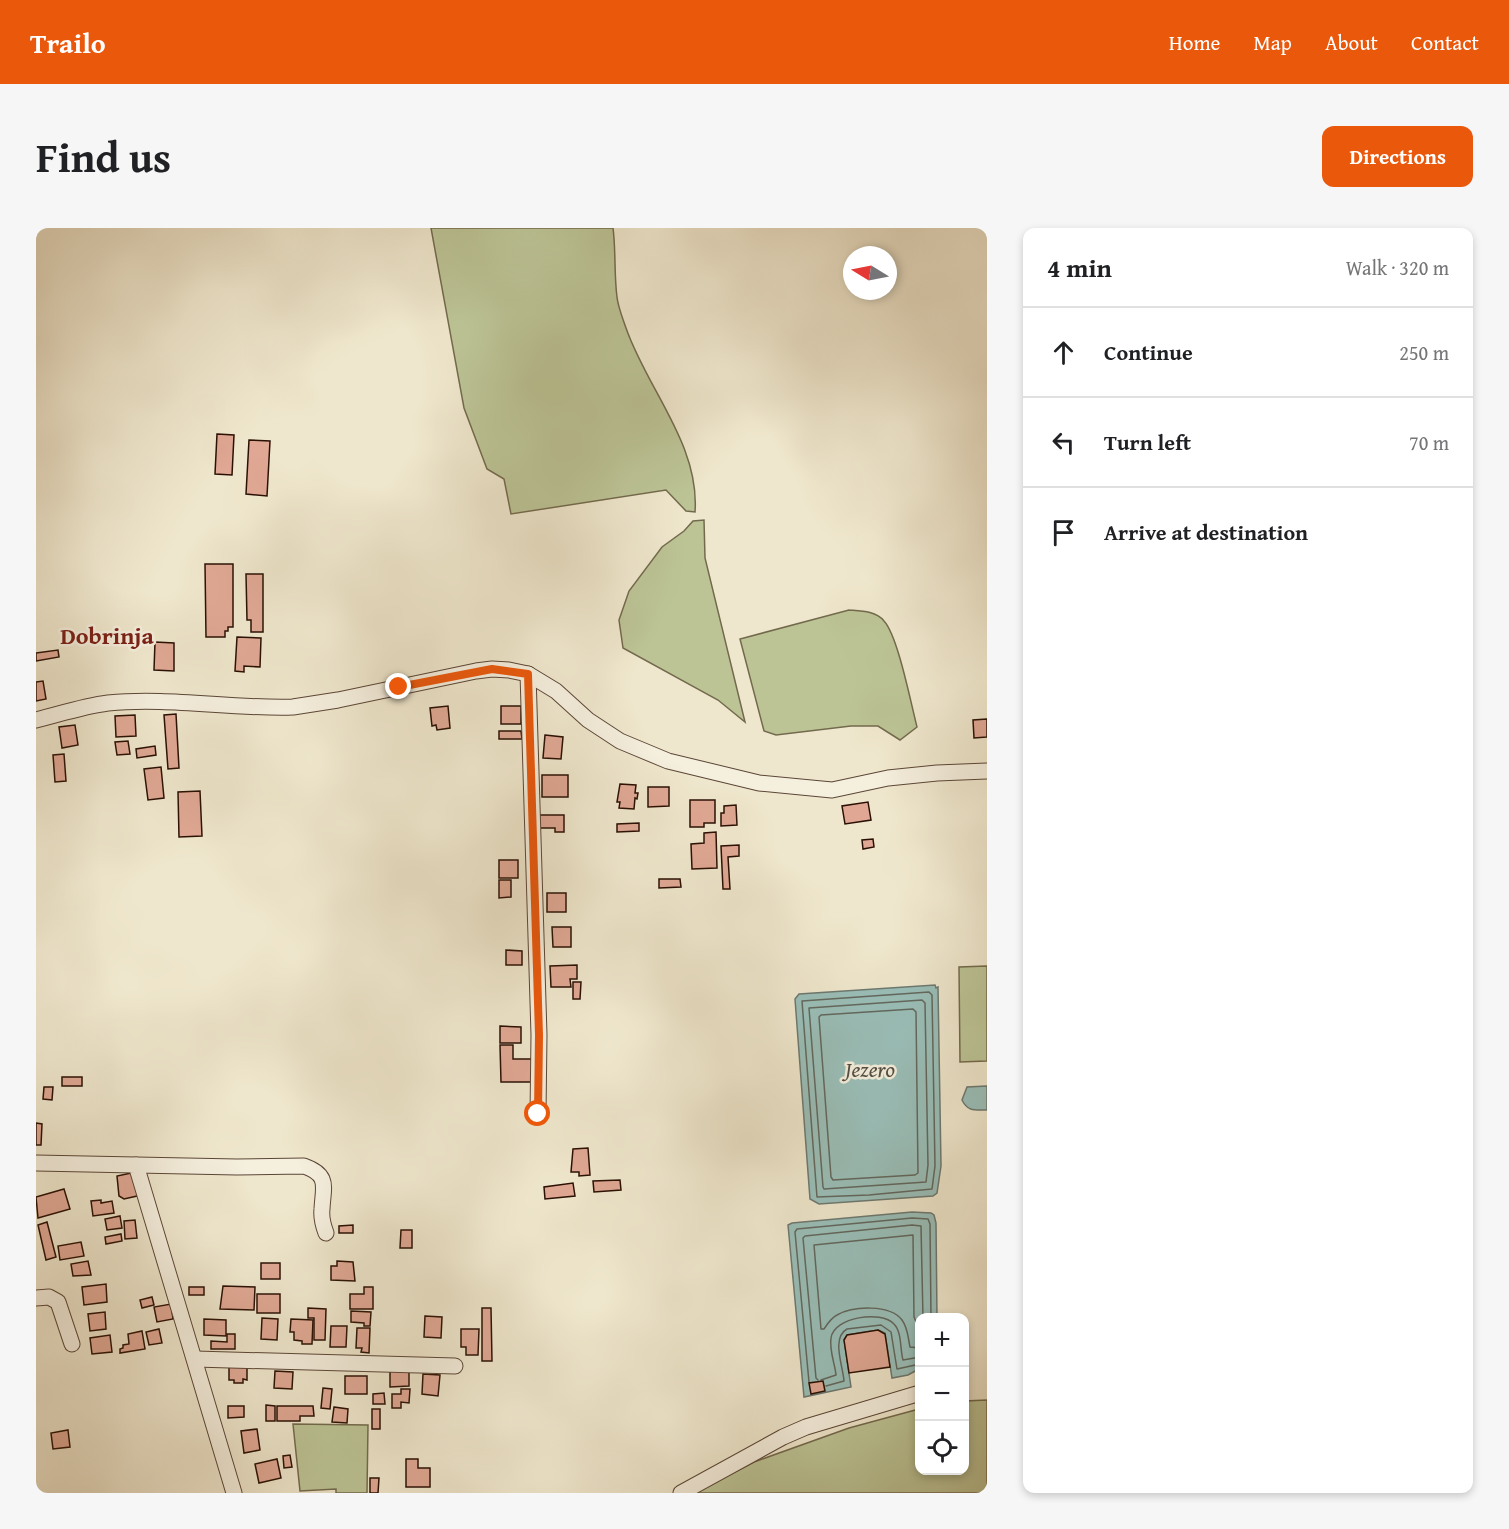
<!DOCTYPE html>
<meta charset="utf-8">
<style>
body{margin:0;font-family:"Gentium Book Plus",serif;background:#f6f6f6;color:#202124}
.controls{position:absolute;right:18px;bottom:18px;display:grid;overflow:hidden;border-radius:12px;box-shadow:0 3px 9px #0003}
.controls button{width:54px;height:54px;display:grid;place-items:center;padding:0;border:0;border-bottom:2px solid #e0e0e0;background:#fff;color:#202124;font:30px sans-serif}
.compass{position:absolute;left:807px;top:18px;width:54px;height:54px;border-radius:50%;background:#fff;box-shadow:0 3px 9px #0003;rotate:280deg}
.stop{position:absolute;width:18px;height:18px;margin:-14px;border:4px solid #ea580c;border-radius:50%;background:#fff}
.stop.end{background:#ea580c;border-color:#fff;box-shadow:0 2px 6px #0008}
.list{margin:0;padding:0;list-style:none}
h2{display:flex;justify-content:space-between;align-items:center;height:78px;margin:0;padding:0 24px;font-size:26px}
h2 small{font-size:20px;font-weight:400;color:#757577}
.list li{display:grid;grid-template-columns:39px 1fr auto;gap:18px;align-items:center;box-sizing:border-box;height:90px;padding:0 24px;border-top:2px solid #e0e0e0}
.list b{display:block;font-size:22px;white-space:nowrap}
.list em{font-size:20px;font-style:normal;color:#757577}
.icon{flex:none;width:33px;height:33px;fill:none;stroke:currentColor;stroke-width:2;stroke-linecap:round;stroke-linejoin:round}
.map{position:relative;flex:none;width:951px;height:1265px;overflow:hidden;border-radius:12px}
header{display:flex;align-items:center;gap:36px;box-sizing:border-box;height:84px;padding:0 30px;background:#ea580c;color:#fff}
header strong{font-size:28px}
nav{display:flex;gap:33px;margin-inline-start:auto;font-size:21px}
.intro{display:flex;align-items:center;justify-content:space-between;box-sizing:border-box;height:144px;padding:0 36px}
h1{margin:0;font-size:42px}
.button{padding:15px 27px;border-radius:12px;background:#ea580c;color:#fff;font-size:21px;font-weight:700}
main{display:flex;gap:36px;padding:0 36px}
aside{flex:1;background:#fff;border-radius:12px;box-shadow:0 3px 9px #0003}
.map>svg:first-child{display:block}
.green{fill:#bcc496;stroke:#736a4d;stroke-width:1.5}
.water{fill:#9abfb9;stroke:#6d7971;stroke-width:1.5}
.lines{fill:none;stroke-linecap:round;stroke-linejoin:round}
.shore{stroke:#62685e;stroke-width:1.5}
.building{fill:#e0a894;stroke:#2a1004;stroke-width:1.5}
.minor-casing{stroke:#5b4636;stroke-width:17}
.minor{stroke:#f5efde;stroke-width:15}
.route{stroke:#ea580c;stroke-width:8}
.labels{text-anchor:middle;stroke-width:5;stroke-linejoin:round;paint-order:stroke}
.water-label{font-size:22px;font-style:italic;fill:#514d43;stroke:#f5efde}
.quarter-label{font-size:24px;font-weight:bold;fill:#7a1f14;stroke:#f5efde}
</style>
<header>
<strong>Trailo</strong>
<nav><a>Home</a><a>Map</a><a>About</a><a>Contact</a></nav>
</header>
<div class="intro"><h1>Find us</h1><a class="button">Directions</a></div>
<main>
<div class="map">
<svg width="951" height="1265" viewBox="0 0 951 1265">
<rect width="100%" height="100%" fill="#efe7cd"/>
<filter id="stains"><feTurbulence type="fractalNoise" baseFrequency=".00333" numOctaves="4"/><feColorMatrix values="0 0 0 0 .2 0 0 0 0 .09 0 0 0 0 .02 0 0 0 .5 -.17"/></filter>
<radialGradient id="worn" r=".72"><stop offset=".6" stop-color="#630" stop-opacity="0"/><stop offset="1" stop-color="#630" stop-opacity=".3"/></radialGradient>
<!-- green -->
<g class="green">
<path d="M395 0H577C580 23 578 47 581 69 582 79 587 91 590 100 611 161 664 217 659 284L650 283 630 262 475 286 468 251 451 241 428 180Z"/>
<path d="M668 292 669 330 709 494 682 472 587 420 583 392 593 363 626 319 648 303 657 293Z"/>
<path d="M813 382C825 383 840 383 848 393 862 408 875 476 881 499L864 512 842 498H815L740 507 728 503 704 411Z"/>
<path d="M951 738V833L924 834 923 739Z"/>
<path d="M951 1172V1265H658L718 1234 813 1200 883 1181 884 1242H928L929 1173Z"/>
<path d="M257 1196 332 1197 331 1265H300V1261L264 1263Z"/>
</g>
<!-- water -->
<g class="water">
<path d="M899 757 900 760 902 759 905 938 901 965 897 968 783 976 774 971 759 771 763 766Z"/>
<path d="M951 858V882C939 882 932 884 926 872L931 859Z"/>
<path d="M876 984 895 985 898 987 900 995 901 1089 884 1090 883 1141 872 1147 856 1150 849 1105 842 1102 811 1107 808 1112 815 1159 768 1169 752 997 756 995Z"/>
</g>
<g class="lines">
<!-- shore -->
<g class="shore">
<path d="M893 764 896 767 899 938 896 961 833 967 781 969 766 773Z"/>
<path d="M886 772 889 775 892 937 890 954 788 961 787 959 773 780Z"/>
<path d="M877 781 880 784 882 945 879 947 797 952 795 949 783 789 785 787Z"/>
<path d="M884 1103 878 1089 877 1007 778 1017 785 1101H788C792 1095 795 1090 801 1087 817 1078 854 1076 866 1092 872 1100 872 1110 874 1119L884 1120"/>
<path d="M782 1152 780 1150 767 1010 769 1008 876 997 885 998 887 1090"/>
<path d="M785 1152 800 1147C799 1136 793 1122 795 1110 798 1089 845 1082 858 1096 866 1104 864 1122 867 1132L884 1129"/>
<path d="M773 1154 759 1004 761 1001 876 990 892 991 894 996 895 1090"/>
<path d="M790 1158 808 1153C807 1138 795 1110 811 1101L845 1097 855 1104 861 1141 884 1136"/>
</g>
</g>
<!-- building -->
<g class="building">
<path d="M181 206 198 207 196 247 179 246Z"/>
<path d="M213 212 234 213 231 268 210 266Z"/>
<path d="M169 336H197V399H192V403H189V409H170Z"/>
<path d="M210 346H227V404H215V392H211Z"/>
<path d="M201 409 225 410 224 439 208 438V444L199 443Z"/>
<path d="M119 414 138 415V443L118 442Z"/>
<path d="M22 422 23 429 0 433V425Z"/>
<path d="M7 453 10 471 0 473V454Z"/>
<path d="M412 478 414 500 401 502 400 497 396 498 394 480Z"/>
<rect x="465" y="478" width="20" height="18"/>
<path d="M140 486 143 540 132 541 128 487Z"/>
<path d="M99 487 100 508 80 509 79 488Z"/>
<path d="M951 491V509L938 510 937 492Z"/>
<path d="M39 497 42 517 26 520 23 499Z"/>
<path d="M463 503H485L486 511H463Z"/>
<path d="M509 507 527 509 525 531 507 530Z"/>
<path d="M92 513 94 526 81 527 79 514Z"/>
<path d="M119 518 120 527 101 530 100 521Z"/>
<path d="M28 526 30 553 19 554 17 527Z"/>
<path d="M125 539 128 570 112 572 108 541Z"/>
<rect x="506" y="547" width="26" height="22"/>
<path d="M584 556 600 557 599 565H602L601 571 599 570 598 581 583 580 584 574H581Z"/>
<path d="M612 559H633V578L612 579Z"/>
<path d="M164 563 166 608 143 609 142 564Z"/>
<path d="M654 572H679V595H668V599H654Z"/>
<path d="M832 574 835 592 809 596 806 578Z"/>
<path d="M700 577 701 597 685 598V585H688V578Z"/>
<path d="M503 587H528V604H519V600H503Z"/>
<path d="M603 595V603L581 604V596Z"/>
<path d="M680 604 681 640 656 641 655 616 668 615V605Z"/>
<path d="M837 611 838 619 827 621 826 612Z"/>
<path d="M703 617V628L692 629 694 661H687L685 618Z"/>
<rect x="463" y="632" width="19" height="18"/>
<path d="M623 651H644L645 659 623 660Z"/>
<path d="M463 652H475V669L463 670Z"/>
<rect x="511" y="665" width="19" height="19"/>
<path d="M516 699H535V719H517Z"/>
<path d="M470 722 486 723V737H470Z"/>
<path d="M541 737V751H534L535 759H515L514 738Z"/>
<path d="M537 754H545L544 771H537Z"/>
<path d="M464 798 485 799V815H464Z"/>
<path d="M464 817H477V831H498L499 854H465Z"/>
<rect x="26" y="849" width="20" height="9"/>
<path d="M8 859H17L16 872 7 871Z"/>
<path d="M0 895 6 896 5 917H0Z"/>
<path d="M552 920 554 947 543 948V944H535L537 921Z"/>
<path d="M100 944 104 964 101 968 88 971 83 968 81 948Z"/>
<path d="M584 952 585 962 558 964 557 953Z"/>
<path d="M537 955 539 968 509 971 508 959Z"/>
<path d="M28 961 34 981 2 990 0 969Z"/>
<path d="M65 972V975L76 973 78 985 57 988 55 973Z"/>
<path d="M84 988 86 1000 71 1002 69 991Z"/>
<path d="M99 992 101 1010 89 1011 88 993Z"/>
<path d="M11 994 20 1029 10 1032 2 997Z"/>
<path d="M317 997V1005H303V998Z"/>
<path d="M365 1002H376V1020H364Z"/>
<path d="M85 1006 86 1013 70 1016 69 1009Z"/>
<path d="M45 1014 48 1028 24 1032 22 1018Z"/>
<path d="M52 1033 55 1047 37 1048 35 1036Z"/>
<path d="M301 1033 317 1034 319 1053 295 1052V1038H301Z"/>
<rect x="225" y="1035" width="19" height="16"/>
<path d="M70 1056 71 1074 48 1077 46 1059Z"/>
<path d="M187 1058 219 1059 218 1082 184 1081Z"/>
<rect x="153" y="1059" width="15" height="8"/>
<path d="M328 1059H337V1081H314V1066H328Z"/>
<rect x="221" y="1066" width="23" height="19"/>
<path d="M116 1069 118 1077 106 1080 104 1072Z"/>
<path d="M135 1076 137 1091 121 1094 118 1079Z"/>
<path d="M272 1080 290 1081 289 1112H278V1090H272Z"/>
<path d="M446 1080H455L456 1133H446Z"/>
<path d="M315 1083 335 1084 334 1098H328V1095L315 1094Z"/>
<path d="M69 1084 70 1101 54 1103 52 1086Z"/>
<path d="M389 1088 406 1089 405 1110 388 1109Z"/>
<path d="M226 1090 242 1091 241 1112 225 1111Z"/>
<path d="M168 1091 190 1092V1108L168 1107Z"/>
<path d="M255 1091 277 1092 276 1116H266V1113L258 1112V1104H254Z"/>
<path d="M295 1098H311L310 1119H294Z"/>
<path d="M321 1100H334L333 1125 325 1124 326 1120H320Z"/>
<path d="M123 1101 126 1115 113 1117 110 1104Z"/>
<path d="M425 1101H443L442 1127H430V1119H425Z"/>
<path d="M842 1102 849 1106 854 1139 813 1145 808 1112 811 1107Z"/>
<path d="M106 1103 109 1121 84 1125V1121L87 1120V1117L93 1116 92 1106Z"/>
<path d="M191 1106H199V1121H175V1113L191 1114Z"/>
<path d="M74 1107 76 1124 56 1126 54 1110Z"/>
<path d="M193 1137H211V1152L207 1151V1155H198V1152H193Z"/>
<path d="M354 1140H373V1158L354 1159Z"/>
<path d="M239 1143 257 1144 256 1161 238 1160Z"/>
<path d="M387 1146 404 1147 402 1168 386 1166Z"/>
<rect x="309" y="1148" width="22" height="18"/>
<path d="M787 1153 789 1163 775 1166 773 1155Z"/>
<path d="M287 1160 296 1161 294 1181 285 1180Z"/>
<path d="M365 1161H374L373 1175 365 1174V1180H356V1166H365Z"/>
<path d="M348 1165 349 1176H337V1166Z"/>
<path d="M230 1177 239 1178V1193H230Z"/>
<path d="M192 1178H208V1189L192 1190Z"/>
<path d="M241 1178H277L278 1188H264V1193H241Z"/>
<path d="M298 1179 312 1181 311 1195 296 1194Z"/>
<rect x="336" y="1181" width="8" height="20"/>
<path d="M221 1201 224 1222 208 1225 205 1203Z"/>
<path d="M32 1202 34 1219 17 1221 15 1205Z"/>
<path d="M254 1227 256 1239 248 1240 247 1228Z"/>
<path d="M241 1231 245 1250 223 1255 219 1236Z"/>
<path d="M370 1231H382V1240H394V1259H370Z"/>
<path d="M334 1250H343L342 1265H334Z"/>
</g>
<g class="lines">
<!-- minor casing -->
<g class="minor-casing">
<g id="minor">
<path d="M492 446 503 807 502 886"/>
<path d="M0 492C24 486 48 478 72 475 133 469 196 481 257 479L302 472 440 443 456 441 473 442 492 446 520 463 552 492 584 513 632 533 723 555 796 562 852 550 901 545 951 543"/>
<path d="M0 935 100 937 198 1265"/>
<path d="M100 937 201 939 268 938C294 947 287 959 286 981 285 989 287 997 290 1005"/>
<path d="M0 1070 13 1069 22 1074 36 1116"/>
<path d="M159 1131 419 1138"/>
<path d="M645 1265 747 1209 770 1199 884 1165"/>
</g>
</g>
<!-- minor -->
<use href="#minor" class="minor"/>
</g>
<g class="lines">
<!-- route -->
<path class="route" d="M363 459 456 441 492 446 503 807 502 886"/>
</g>
<g class="labels">
<!-- water labels -->
<g class="water-label">
<text x="834" y="849">Jezero</text>
</g>
<!-- quarter labels -->
<g class="quarter-label">
<text x="71" y="416">Dobrinja</text>
</g>
</g>
<rect width="100%" height="100%" filter="url(#stains)"/>
<rect width="100%" height="100%" fill="url(#worn)"/>
</svg>
<div class="controls">
<button>+</button>
<button>−</button>
<button><svg class="icon" aria-label="locate" viewBox="0 0 24 24"><circle cx="12" cy="12" r="6"/><path d="M12 2v4M12 18v4M2 12h4M18 12h4"/></svg></button>
</div>
<svg class="compass" viewBox="-18 -18 36 36"><path d="M0-13l5 13h-10z" fill="#e53935"/><path d="M0 13l5-13h-10z" fill="#757577"/></svg>
<div class="stop" style="left:502px;top:886px"></div>
<div class="stop end" style="left:363px;top:459px"></div>
</div>
<aside>
<h2>4 min<small>Walk · 320 m</small></h2>
<ul class="list">
<li><svg class="icon" aria-label="ahead" viewBox="0 0 24 24"><path d="M12 20V5M6 11l6-6 6 6"/></svg><div><b>Continue</b></div><em>250 m</em></li>
<li><svg class="icon" aria-label="left" viewBox="0 0 24 24"><path d="M17 20v-9H6M10 6l-5 5 5 5"/></svg><div><b>Turn left</b></div><em>70 m</em></li>
<li><svg class="icon" aria-label="arrive" viewBox="0 0 24 24"><path d="M6 21V4h12l-3 4 3 4H6"/></svg><div><b>Arrive at destination</b></div></li>
</ul>
</aside>
</main>
